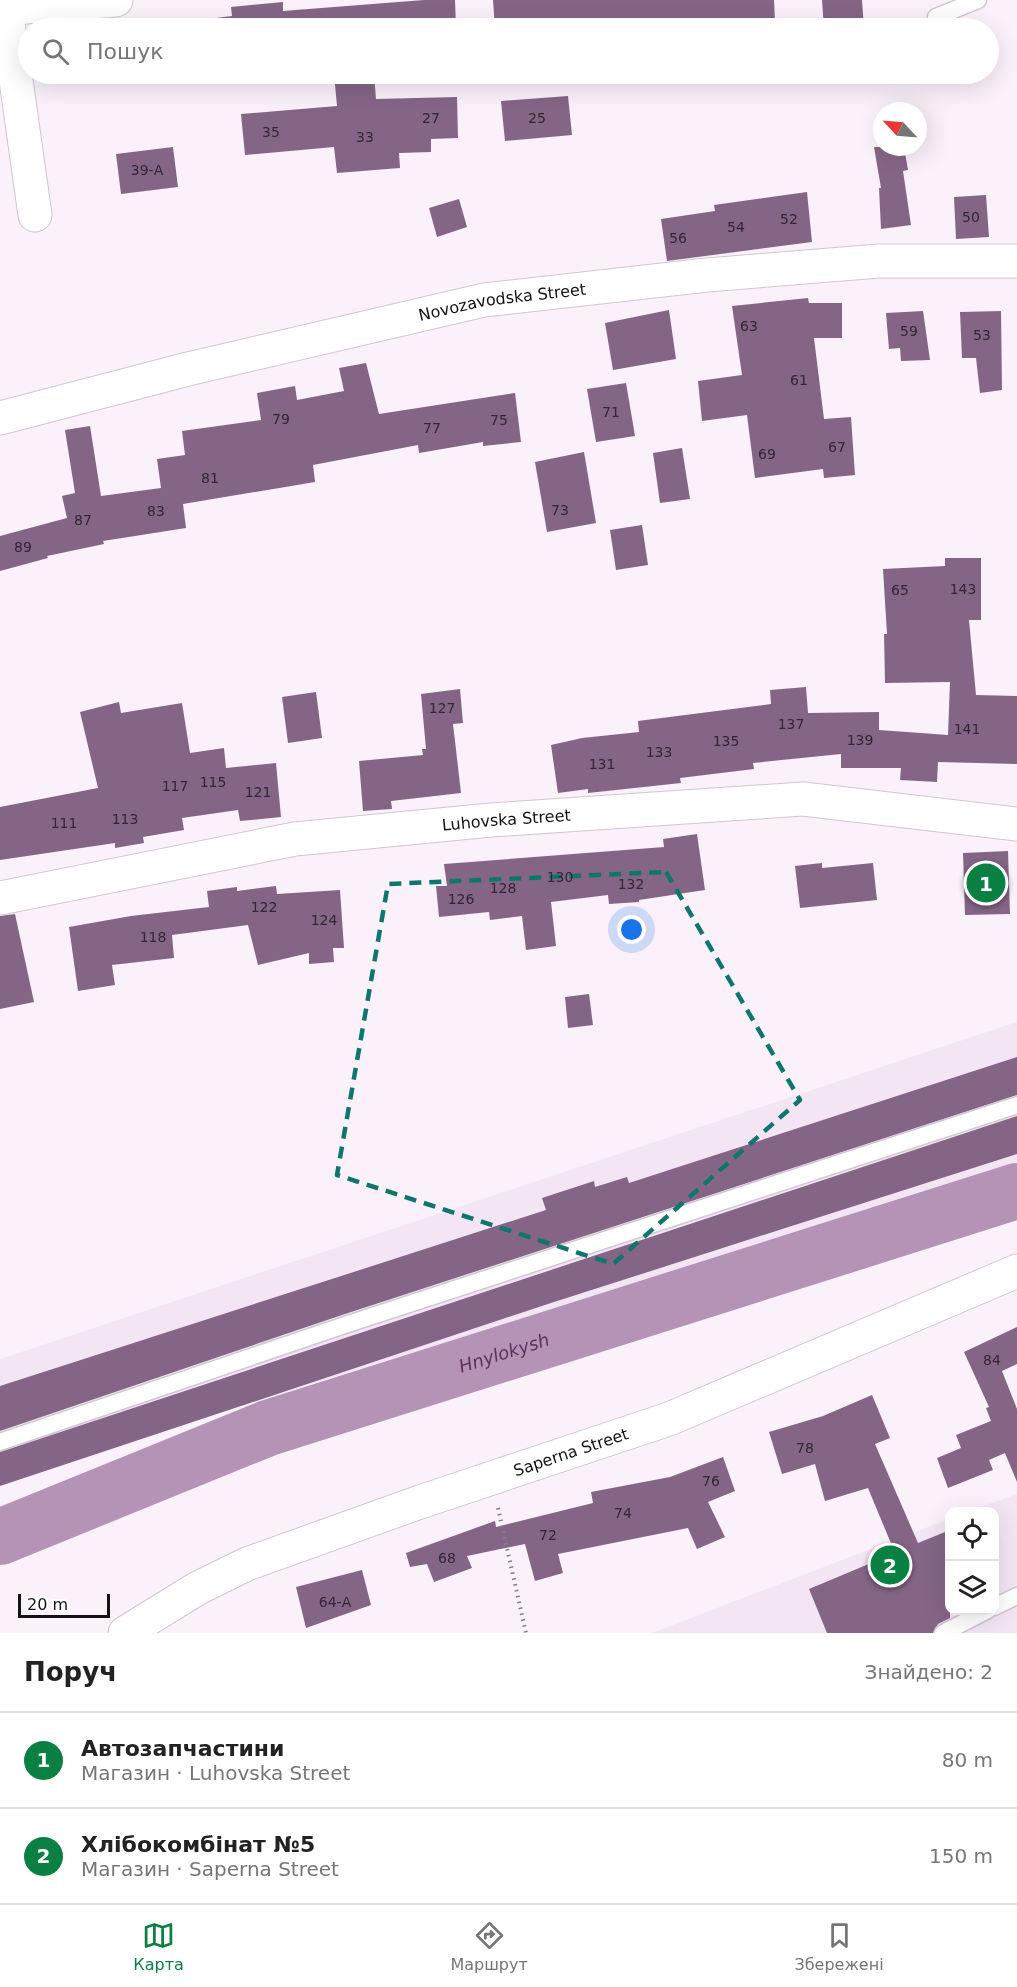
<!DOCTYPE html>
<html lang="uk">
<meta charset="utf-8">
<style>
body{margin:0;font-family:"DejaVu Sans",sans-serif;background:#f2f2f2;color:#222}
.controls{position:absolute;right:18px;bottom:18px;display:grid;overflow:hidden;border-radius:12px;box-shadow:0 6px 24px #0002}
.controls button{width:54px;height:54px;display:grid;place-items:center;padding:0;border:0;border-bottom:2px solid #e0e0e0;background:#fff;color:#222;font:30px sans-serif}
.compass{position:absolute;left:873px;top:102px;width:54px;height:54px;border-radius:50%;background:#fff;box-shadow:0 6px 24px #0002;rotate:296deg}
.scale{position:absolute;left:18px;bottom:15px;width:92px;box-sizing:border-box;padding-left:6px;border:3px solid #151215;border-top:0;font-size:16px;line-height:21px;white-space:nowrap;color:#151215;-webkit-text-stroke:4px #fff;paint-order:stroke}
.you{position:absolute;left:632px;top:930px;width:21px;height:21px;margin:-15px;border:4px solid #fff;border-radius:50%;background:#1a73e8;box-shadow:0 0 0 9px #1a73e833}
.badge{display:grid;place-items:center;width:39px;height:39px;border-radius:50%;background:#0b8043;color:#fff;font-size:20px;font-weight:700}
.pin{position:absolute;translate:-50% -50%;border:3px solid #fff;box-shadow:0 2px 6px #0006}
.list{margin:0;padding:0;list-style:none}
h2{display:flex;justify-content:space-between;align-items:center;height:78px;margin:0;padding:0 24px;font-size:26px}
h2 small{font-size:20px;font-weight:400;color:#767676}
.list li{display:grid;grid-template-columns:39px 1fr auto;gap:18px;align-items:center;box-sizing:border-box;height:96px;padding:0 24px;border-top:2px solid #e0e0e0}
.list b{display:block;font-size:22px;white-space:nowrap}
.list p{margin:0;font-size:20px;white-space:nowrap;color:#767676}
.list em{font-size:20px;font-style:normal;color:#767676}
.icon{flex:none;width:33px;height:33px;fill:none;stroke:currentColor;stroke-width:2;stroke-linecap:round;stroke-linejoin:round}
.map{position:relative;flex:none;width:1017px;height:1633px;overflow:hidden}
.search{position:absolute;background:#fff;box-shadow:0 6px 24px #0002;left:18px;right:18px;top:18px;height:66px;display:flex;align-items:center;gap:15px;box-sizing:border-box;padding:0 21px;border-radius:33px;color:#767676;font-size:22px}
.sheet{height:270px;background:#fff}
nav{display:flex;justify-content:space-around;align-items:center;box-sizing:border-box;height:84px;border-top:2px solid #e0e0e0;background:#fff;font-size:16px;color:#767676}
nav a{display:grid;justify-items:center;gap:3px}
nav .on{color:#0b8043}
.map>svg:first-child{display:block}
.built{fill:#f4e5f5}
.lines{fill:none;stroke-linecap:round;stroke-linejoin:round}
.river{stroke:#b493b6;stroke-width:56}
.building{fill:#856586}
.service-casing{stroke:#d0c7d1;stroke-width:19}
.minor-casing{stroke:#d0c7d1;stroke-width:35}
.tertiary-casing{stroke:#d0c7d1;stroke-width:35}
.path{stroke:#857f85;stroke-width:4;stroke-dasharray:1.5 4.5;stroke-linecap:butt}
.service{stroke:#fff;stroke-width:16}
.minor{stroke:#fff;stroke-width:33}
.tertiary{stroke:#fff;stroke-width:33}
.marked{fill:none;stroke:#0f766e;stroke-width:4.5;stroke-dasharray:12 8;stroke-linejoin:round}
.labels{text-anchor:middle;stroke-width:4.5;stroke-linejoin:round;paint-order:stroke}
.number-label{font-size:14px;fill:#312731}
.street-label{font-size:16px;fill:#151215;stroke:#fff}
.water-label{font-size:18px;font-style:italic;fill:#5c315f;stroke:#fff}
</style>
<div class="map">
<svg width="1017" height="1633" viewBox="0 0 1017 1633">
<rect width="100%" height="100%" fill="#faf1fb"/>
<!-- built -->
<g class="built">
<path d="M1017 1022V1164L0 1481V1359Z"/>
<path d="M1017 1494V1633H652L949 1519 950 1610H994V1512L970 1511Z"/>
</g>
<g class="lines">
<!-- river -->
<path class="river" id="s1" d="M0 1537 268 1428 1017 1191"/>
</g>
<!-- building -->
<g class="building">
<path d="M424 0H455L456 28H161V25L232 16 231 7 283 2V11Z"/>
<path d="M493 0H774L775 21 716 23 717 28H682V24L624 28H495Z"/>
<path d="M822 0H862L864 28H824Z"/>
<path d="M103 24V28H56Z"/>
<path d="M60 74H107L108 77 61 82Z"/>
<path d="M167 74H206L167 78Z"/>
<path d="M334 74H374L376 99 457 97 458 138 431 139V152L399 153 400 168 337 173 334 147 245 155 241 114 337 106Z"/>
<path d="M568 96 572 135 505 141 501 101Z"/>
<path d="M173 147 178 187 121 194 116 154Z"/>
<path d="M874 147H904L908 170 903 171 911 225 881 229 879 188H881Z"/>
<path d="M807 192 812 242 667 261 661 219 715 211 714 205Z"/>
<path d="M986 195 989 237 956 239 954 197Z"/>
<path d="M459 199 467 227 437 237 429 208Z"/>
<path d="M808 298 809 303H842V338H814L824 419 851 417 855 475 824 478 823 469 755 478 747 415 702 421 698 381 742 375 732 306Z"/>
<path d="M669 310 676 359 613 370 605 323Z"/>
<path d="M923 311 930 360 901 361 900 348 889 349 886 313Z"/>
<path d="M1001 311 1002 390 980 393 976 358H962L960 312Z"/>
<path d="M366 363 379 414 515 393 521 442 483 446V442L419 453 418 445 313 465 315 482 183 504 186 528 103 541 104 544 47 556 48 558 0 571V536L67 518 62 496 75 493 65 430 90 426 101 496 161 488 157 459 185 455 182 431 261 420 257 393 295 386 297 400 344 391 339 368Z"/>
<path d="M626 383 635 436 596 442 587 389Z"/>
<path d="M682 448 690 499 660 503 653 453Z"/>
<path d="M584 452 596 523 547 532 535 462Z"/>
<path d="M642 525 648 565 616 570 610 530Z"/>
<path d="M945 558H981V620H969L976 695 1017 696V764L938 762 937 782 900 780 901 768H841V754L753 763 754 769 680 778 681 783 588 793V789L558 793 551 745 582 738 639 732 638 721 771 704 770 690 806 687 808 713 879 712V730L948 735 950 682 885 683 884 634H887L883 569 945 566Z"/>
<path d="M460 689 463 723 453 724 461 793 391 801 392 809 363 811 359 761 423 755 422 749H426L421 694Z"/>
<path d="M316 692 322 738 288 743 282 697Z"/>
<path d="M119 702 121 713 182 703 190 753 224 748 226 768 276 763 281 817 240 821 238 810 182 818 184 830 143 837 144 843 115 848V843L0 860V807L98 788 80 712Z"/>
<path d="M697 834 705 890 639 900V902L609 904 608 895 551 902 556 946 526 950 522 916 490 920 489 912 439 917 436 886H447L444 864 664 847 663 839Z"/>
<path d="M1008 851 1010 914 965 915 963 853Z"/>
<path d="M822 863V868L873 863 877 900 800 908 795 866Z"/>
<path d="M276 886 277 894 340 890 344 948H333L334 962 309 964V953L258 965 248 925 172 935 174 958 112 965 115 985 78 991 69 927 131 916 209 907 207 891 237 887V891Z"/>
<path d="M15 914 34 1002 0 1009V916Z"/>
<path d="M589 994 593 1025 568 1028 565 997Z"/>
<path d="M1017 1057V1095L345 1314 0 1431V1386L546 1210 542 1198 594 1181 595 1187 627 1177 629 1183Z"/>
<path d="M1017 1116V1154L554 1302 0 1486V1452Z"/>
<path d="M1017 1327V1364L1002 1371 1017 1409V1482L1005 1453 989 1460 993 1470 948 1488 937 1458 961 1448 956 1435 991 1421 986 1408 989 1407 964 1352Z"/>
<path d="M872 1395 890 1438 875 1444 918 1543 950 1530V1618L938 1624 933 1633H827L809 1589 895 1553 868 1488 825 1501 815 1464 782 1474 769 1432 823 1416Z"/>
<path d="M723 1457 735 1491 708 1502 725 1537 697 1549 688 1528 558 1554 563 1573 535 1581 525 1544 467 1556 472 1568 434 1582 427 1564 410 1567 406 1553 495 1521 496 1527 593 1503 591 1492 670 1477Z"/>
<path d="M362 1570 371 1605 306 1628 296 1587Z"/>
</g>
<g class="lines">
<!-- service casing -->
<g class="service-casing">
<g id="service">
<path d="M936 17 978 0"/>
<path d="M0 1442 348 1324 1017 1105"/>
<path d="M994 1607 1017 1596"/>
<path d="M943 1633 988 1610"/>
</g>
</g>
<!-- minor casing -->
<g class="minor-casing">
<g id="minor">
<path d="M0 9 116 0"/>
<path d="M6 9 35 215"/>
<path id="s2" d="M0 418 188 369 484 300 707 275 879 261H1017"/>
<path id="s3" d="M125 1633 198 1588 247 1564 420 1502 669 1419 1017 1271"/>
</g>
</g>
<!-- tertiary casing -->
<g class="tertiary-casing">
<g id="tertiary">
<path id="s4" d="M0 898 295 839 491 820 803 799 1017 824"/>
</g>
</g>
<!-- path -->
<path class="path" d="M498 1508 526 1633"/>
<!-- service -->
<use href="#service" class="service"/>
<!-- minor -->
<use href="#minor" class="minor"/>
<!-- tertiary -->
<use href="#tertiary" class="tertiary"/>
</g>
<!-- marked area -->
<path class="marked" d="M666 872 800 1100 613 1264 337 1175 388 884Z"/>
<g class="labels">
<!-- number labels -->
<g class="number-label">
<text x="431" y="123">27</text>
<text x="537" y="123">25</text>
<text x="271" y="137">35</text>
<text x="365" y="142">33</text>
<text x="147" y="175">39-А</text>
<text x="971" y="222">50</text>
<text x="789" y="224">52</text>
<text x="736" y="232">54</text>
<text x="678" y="243">56</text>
<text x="749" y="331">63</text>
<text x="909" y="336">59</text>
<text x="982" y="340">53</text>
<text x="799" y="385">61</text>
<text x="611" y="417">71</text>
<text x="281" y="424">79</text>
<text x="499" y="425">75</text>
<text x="432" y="433">77</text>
<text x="837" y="452">67</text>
<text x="767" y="459">69</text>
<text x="210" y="483">81</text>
<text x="560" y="515">73</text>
<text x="156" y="516">83</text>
<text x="83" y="525">87</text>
<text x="23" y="552">89</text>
<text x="963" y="594">143</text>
<text x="900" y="595">65</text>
<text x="442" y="713">127</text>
<text x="791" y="729">137</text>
<text x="967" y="734">141</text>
<text x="860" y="745">139</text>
<text x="726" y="746">135</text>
<text x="659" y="757">133</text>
<text x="602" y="769">131</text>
<text x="213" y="787">115</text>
<text x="175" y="791">117</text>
<text x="258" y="797">121</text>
<text x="125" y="824">113</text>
<text x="64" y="828">111</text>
<text x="560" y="882">130</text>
<text x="631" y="889">132</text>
<text x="503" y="893">128</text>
<text x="461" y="904">126</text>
<text x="264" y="912">122</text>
<text x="324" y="925">124</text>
<text x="153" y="942">118</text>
<text x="992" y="1365">84</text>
<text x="805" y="1453">78</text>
<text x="711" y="1486">76</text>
<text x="623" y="1518">74</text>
<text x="548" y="1540">72</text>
<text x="447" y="1563">68</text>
<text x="335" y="1607">64-А</text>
</g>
<!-- street labels -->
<g class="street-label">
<text dy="6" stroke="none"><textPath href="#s2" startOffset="516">Novozavodska Street</textPath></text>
<text dy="6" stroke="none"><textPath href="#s4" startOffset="513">Luhovska Street</textPath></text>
<text dy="6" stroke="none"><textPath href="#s3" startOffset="483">Saperna Street</textPath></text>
</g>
<!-- water labels -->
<g class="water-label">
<text dy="6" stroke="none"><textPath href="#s1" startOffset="537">Hnylokysh</textPath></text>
</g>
</g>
</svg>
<div class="controls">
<button><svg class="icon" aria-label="locate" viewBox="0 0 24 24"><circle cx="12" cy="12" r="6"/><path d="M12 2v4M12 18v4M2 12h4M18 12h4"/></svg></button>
<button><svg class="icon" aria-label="layers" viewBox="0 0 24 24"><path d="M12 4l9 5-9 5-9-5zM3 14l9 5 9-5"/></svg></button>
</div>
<svg class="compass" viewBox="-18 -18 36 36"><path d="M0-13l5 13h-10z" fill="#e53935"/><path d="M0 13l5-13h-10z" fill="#767676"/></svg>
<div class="scale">20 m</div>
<div class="you"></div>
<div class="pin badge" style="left:986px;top:883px">1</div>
<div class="pin badge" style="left:890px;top:1565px">2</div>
<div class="search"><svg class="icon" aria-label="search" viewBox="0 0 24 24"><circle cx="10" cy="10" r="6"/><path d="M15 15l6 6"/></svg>Пошук</div>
</div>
<section class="sheet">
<h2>Поруч<small>Знайдено: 2</small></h2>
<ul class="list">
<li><span class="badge">1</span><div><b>Автозапчастини</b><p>Магазин · Luhovska Street</p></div><em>80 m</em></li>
<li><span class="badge">2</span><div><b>Хлібокомбінат №5</b><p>Магазин · Saperna Street</p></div><em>150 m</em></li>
</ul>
</section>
<nav>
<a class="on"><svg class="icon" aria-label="map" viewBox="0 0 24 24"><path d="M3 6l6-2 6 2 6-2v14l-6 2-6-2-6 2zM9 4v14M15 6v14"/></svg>Карта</a>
<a><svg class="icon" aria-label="directions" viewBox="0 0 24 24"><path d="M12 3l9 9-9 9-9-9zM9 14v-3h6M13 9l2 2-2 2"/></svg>Маршрут</a>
<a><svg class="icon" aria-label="saved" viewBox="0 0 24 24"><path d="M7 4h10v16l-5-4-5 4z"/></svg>Збережені</a>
</nav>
